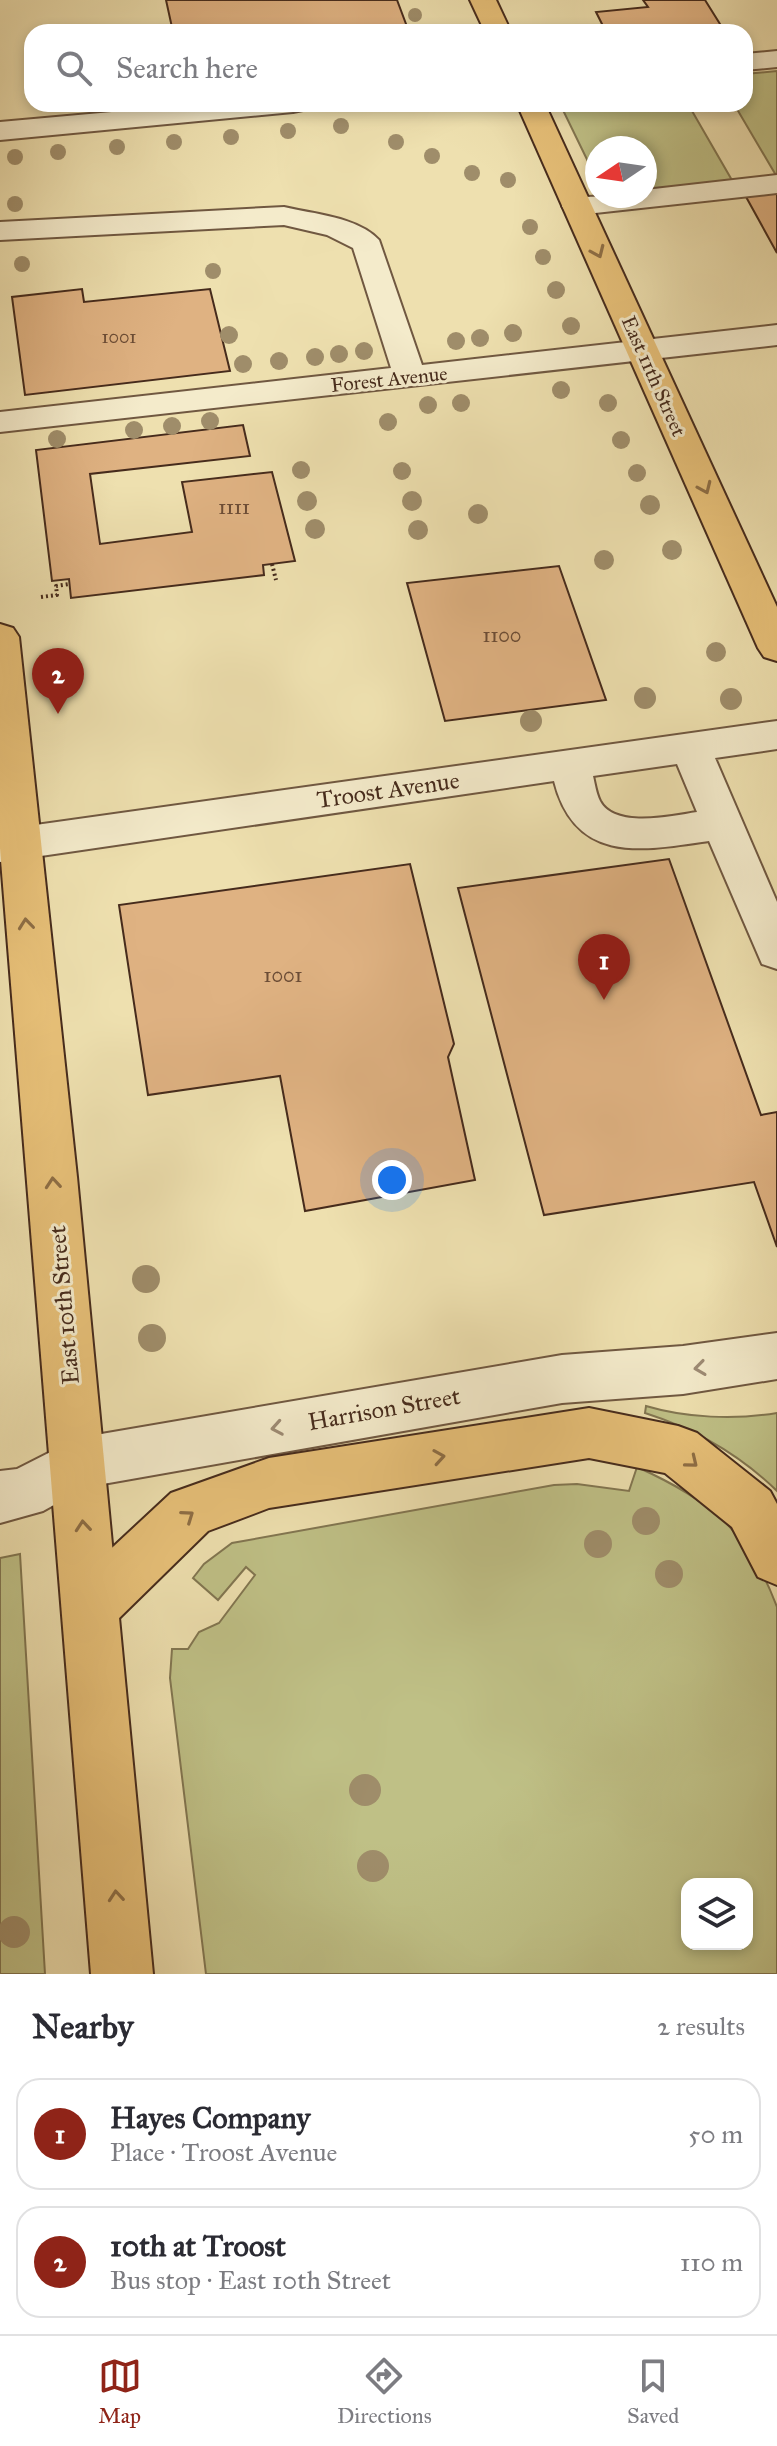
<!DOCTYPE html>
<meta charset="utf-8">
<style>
body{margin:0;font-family:"IM FELL Great Primer",serif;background:#f7f7f7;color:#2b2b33}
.controls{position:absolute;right:24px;bottom:24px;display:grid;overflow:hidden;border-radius:16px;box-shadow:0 4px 12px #0003}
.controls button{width:72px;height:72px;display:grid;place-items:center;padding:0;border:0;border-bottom:2px solid #e1e1e2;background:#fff;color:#2b2b33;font:40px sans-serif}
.compass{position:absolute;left:585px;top:136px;width:72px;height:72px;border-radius:50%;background:#fff;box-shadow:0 4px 12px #0003;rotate:257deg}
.you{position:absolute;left:392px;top:1180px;width:28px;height:28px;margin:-20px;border:6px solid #fff;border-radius:50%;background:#1a73e8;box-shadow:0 0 0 12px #1a73e833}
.badge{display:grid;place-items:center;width:52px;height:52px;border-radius:50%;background:#8f2418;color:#fff;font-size:26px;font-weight:700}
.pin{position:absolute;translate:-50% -66px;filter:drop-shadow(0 2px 4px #0008)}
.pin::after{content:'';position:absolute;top:42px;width:28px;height:24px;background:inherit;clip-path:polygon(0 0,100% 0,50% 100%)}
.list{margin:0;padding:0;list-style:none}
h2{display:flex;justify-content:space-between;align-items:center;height:104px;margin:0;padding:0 32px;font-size:34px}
h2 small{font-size:26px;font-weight:400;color:#7c7c81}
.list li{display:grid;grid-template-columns:52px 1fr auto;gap:24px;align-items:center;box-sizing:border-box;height:112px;margin:0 16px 16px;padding:0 16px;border:2px solid #e1e1e2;border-radius:24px}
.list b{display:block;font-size:30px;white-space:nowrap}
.list p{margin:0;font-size:26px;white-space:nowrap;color:#7c7c81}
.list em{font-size:26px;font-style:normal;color:#7c7c81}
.icon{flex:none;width:44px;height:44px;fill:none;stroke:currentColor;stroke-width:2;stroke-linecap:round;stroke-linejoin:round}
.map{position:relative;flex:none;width:777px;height:1974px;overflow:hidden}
.search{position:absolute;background:#fff;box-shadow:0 4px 12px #0003;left:24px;right:24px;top:24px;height:88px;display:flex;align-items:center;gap:20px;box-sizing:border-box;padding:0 28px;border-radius:24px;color:#7c7c81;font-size:30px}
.sheet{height:360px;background:#fff}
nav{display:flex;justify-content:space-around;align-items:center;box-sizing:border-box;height:112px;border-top:2px solid #e1e1e2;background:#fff;font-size:22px;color:#7c7c81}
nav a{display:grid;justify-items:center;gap:4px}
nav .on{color:#8f2418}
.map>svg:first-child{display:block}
.green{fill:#bfc086;stroke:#827651;stroke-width:2;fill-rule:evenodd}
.building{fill:#dfb282;stroke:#462b1c;stroke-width:2}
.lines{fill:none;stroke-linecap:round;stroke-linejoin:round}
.minor-casing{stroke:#705841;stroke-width:4}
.major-casing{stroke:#462b1c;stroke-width:4}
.highway-casing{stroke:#462b1c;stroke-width:4}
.path{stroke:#462b1c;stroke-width:4;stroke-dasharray:2 3;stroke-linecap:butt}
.minor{fill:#f4ebcb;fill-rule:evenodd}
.major{fill:#e7c078;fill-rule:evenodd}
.highway{fill:#e7c078;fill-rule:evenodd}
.tree{fill:#9f8d6a}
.oneway{stroke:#8e6e45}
.oneway2{stroke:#9d8b74}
.labels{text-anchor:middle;stroke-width:6;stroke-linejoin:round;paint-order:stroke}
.far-number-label{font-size:18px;fill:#6c4d36}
.far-street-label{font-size:20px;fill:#462b1c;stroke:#f4ebcb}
.number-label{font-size:20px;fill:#6c4d36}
.street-label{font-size:24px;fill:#462b1c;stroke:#f4ebcb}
</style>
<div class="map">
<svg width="777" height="1974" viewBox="0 0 777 1974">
<rect width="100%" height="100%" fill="#eee0af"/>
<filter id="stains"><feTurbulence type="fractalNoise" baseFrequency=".0025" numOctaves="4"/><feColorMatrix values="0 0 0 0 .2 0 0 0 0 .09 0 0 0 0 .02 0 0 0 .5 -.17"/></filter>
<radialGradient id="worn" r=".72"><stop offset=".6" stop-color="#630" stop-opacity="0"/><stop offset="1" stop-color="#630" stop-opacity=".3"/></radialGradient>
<!-- green -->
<g class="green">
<path d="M777 71V177L734 104H745V74Z"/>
<path d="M560 104H688L733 182 645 191V148H597V180Z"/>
<path d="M646 1406C686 1418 735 1420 777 1413V1491C739 1454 695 1429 645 1413Z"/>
<path d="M637 1467C710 1500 748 1530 777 1607V1974H206L170 1678 172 1649H188L199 1632 219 1623 255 1575 246 1567 218 1600 193 1578 204 1564 232 1543 554 1485 577 1484 629 1491ZM687 1884H747V1944H687Z"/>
<path d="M20 1554 45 1974H0V1558Z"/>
</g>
<!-- building -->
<g class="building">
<path d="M166 0H397L409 32H173Z"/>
<path d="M643 0H705L725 32H606L596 12 648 7Z"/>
<path d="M777 192V253L745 195Z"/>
<path d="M82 289 84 302 210 289 230 371 25 395 12 297Z"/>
<path d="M243 425 250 456 90 474 100 544 192 532 182 482 272 472 295 561 263 565 264 575 71 598 69 579 52 581 36 450Z"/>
<path d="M559 566 606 700 445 721 407 583Z"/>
<path d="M669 859 761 1115 777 1112V1247L754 1182 544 1215 458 888Z"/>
<path d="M410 864 454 1044 448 1057 475 1180 305 1211 280 1076 148 1095 119 905Z"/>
</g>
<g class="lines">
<!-- minor casing -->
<g class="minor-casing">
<g id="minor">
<path d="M777 51V67L745 70V54Z"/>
<path d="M201 104H307L303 110 293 112 0 140V122Z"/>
<path d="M777 175V193L577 215 566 212 562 206 566 200 577 197 645 196V190Z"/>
<path d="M284 207C313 214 358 217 379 240L422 365 777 325V345L0 432V412L391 368 353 248 327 235 284 225 0 240V222Z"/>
<path d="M777 721V749L715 758 777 902V969L762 964 709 841C641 851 575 864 554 781L0 862V830ZM677 764 697 812C671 816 615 829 600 801 596 793 595 784 593 776Z"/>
<path d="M777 1333V1379L683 1394 562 1403 86 1487 43 1511 0 1523V1471L17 1469 78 1438 562 1355 683 1346Z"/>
</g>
</g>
<!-- major casing -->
<g class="major-casing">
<g id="major">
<path d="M470 0H496L511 32H485Z"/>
<path d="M517 104H545L777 607V661L764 657 758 648Z"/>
<path d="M0 624 13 628 19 637 77 1177 153 1974H91L0 848Z"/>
</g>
</g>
<!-- highway casing -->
<g class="highway-casing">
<path id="highway" d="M589 1408 678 1426 697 1433 770 1491 777 1504V1585L758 1577 732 1527 665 1473 589 1458 269 1508 208 1531 111 1626 91 1634 71 1626 63 1606 71 1586 171 1493 269 1458Z"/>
</g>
<!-- path -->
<g class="path">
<path d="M272 564 276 580"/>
<path d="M41 597 57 595 56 586 69 584"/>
</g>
<!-- minor -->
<use href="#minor" class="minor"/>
<!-- major -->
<use href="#major" class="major"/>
<!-- highway -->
<use href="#highway" class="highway"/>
</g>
<!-- trees -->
<g class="tree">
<circle cx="415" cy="15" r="7"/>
<circle cx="341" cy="126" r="8"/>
<circle cx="288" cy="131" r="8"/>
<circle cx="231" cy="137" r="8"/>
<circle cx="174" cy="142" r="8"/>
<circle cx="396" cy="142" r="8"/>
<circle cx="117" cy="147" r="8"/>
<circle cx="58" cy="152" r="8"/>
<circle cx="432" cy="156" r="8"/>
<circle cx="15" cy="157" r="8"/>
<circle cx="472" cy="173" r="8"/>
<circle cx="508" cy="180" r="8"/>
<circle cx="15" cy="204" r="8"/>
<circle cx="530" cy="227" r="8"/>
<circle cx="543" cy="257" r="8"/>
<circle cx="22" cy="264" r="8"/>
<circle cx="213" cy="271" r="8"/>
<circle cx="556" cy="290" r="9"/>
<circle cx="571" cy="326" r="9"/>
<circle cx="513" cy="333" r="9"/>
<circle cx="229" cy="335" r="9"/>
<circle cx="480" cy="338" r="9"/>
<circle cx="456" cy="341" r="9"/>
<circle cx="364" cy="351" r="9"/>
<circle cx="339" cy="354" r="9"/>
<circle cx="315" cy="357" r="9"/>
<circle cx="279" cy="361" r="9"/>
<circle cx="243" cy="364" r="9"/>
<circle cx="561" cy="390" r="9"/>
<circle cx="461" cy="403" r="9"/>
<circle cx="608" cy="403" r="9"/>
<circle cx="428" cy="405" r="9"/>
<circle cx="210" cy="421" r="9"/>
<circle cx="388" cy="422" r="9"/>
<circle cx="172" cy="426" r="9"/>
<circle cx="134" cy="430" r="9"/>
<circle cx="57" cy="439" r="9"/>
<circle cx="621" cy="440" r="9"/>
<circle cx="301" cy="470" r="9"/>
<circle cx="402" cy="471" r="9"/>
<circle cx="637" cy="473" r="9"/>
<circle cx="307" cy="501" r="10"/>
<circle cx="412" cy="501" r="10"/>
<circle cx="650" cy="505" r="10"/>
<circle cx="478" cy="514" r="10"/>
<circle cx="315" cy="529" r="10"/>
<circle cx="418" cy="530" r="10"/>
<circle cx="672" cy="550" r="10"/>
<circle cx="604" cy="560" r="10"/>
<circle cx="716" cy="652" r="10"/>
<circle cx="645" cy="698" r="11"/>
<circle cx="731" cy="699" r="11"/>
<circle cx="531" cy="721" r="11"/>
<circle cx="146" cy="1279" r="14"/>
<circle cx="152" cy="1338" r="14"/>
<circle cx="646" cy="1521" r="14"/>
<circle cx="598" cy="1544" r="14"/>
<circle cx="669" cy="1574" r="14"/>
<circle cx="365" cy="1790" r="16"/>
<circle cx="373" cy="1866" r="16"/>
<circle cx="14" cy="1932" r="16"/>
</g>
<!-- one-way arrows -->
<defs><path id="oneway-chevron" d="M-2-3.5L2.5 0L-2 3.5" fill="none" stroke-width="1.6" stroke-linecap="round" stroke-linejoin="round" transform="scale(2)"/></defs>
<g class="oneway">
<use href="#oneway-chevron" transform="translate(598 252) rotate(66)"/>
<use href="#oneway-chevron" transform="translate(705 488) rotate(66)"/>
<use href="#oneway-chevron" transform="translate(26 924) rotate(-96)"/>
<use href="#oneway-chevron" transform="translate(53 1183) rotate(-95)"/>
<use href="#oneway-chevron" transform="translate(439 1457) rotate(-9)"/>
<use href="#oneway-chevron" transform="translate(692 1462) rotate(39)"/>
<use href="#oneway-chevron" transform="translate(188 1516) rotate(-35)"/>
<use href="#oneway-chevron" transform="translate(83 1526) rotate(-95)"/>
<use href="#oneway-chevron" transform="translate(116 1896) rotate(-95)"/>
</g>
<g class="oneway2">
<use href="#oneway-chevron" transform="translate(700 1368) rotate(172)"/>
<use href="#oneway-chevron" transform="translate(277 1428) rotate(170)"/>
</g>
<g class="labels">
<!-- far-number labels -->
<g class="far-number-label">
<text x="119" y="343">1001</text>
</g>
<!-- far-street labels -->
<g class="far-street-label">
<text transform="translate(654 376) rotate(66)" y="7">East 11th Street</text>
<text transform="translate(389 379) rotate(-6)" y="7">Forest Avenue</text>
</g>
<!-- number labels -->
<g class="number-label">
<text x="234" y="514">1111</text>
<text x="502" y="642">1100</text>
<text x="283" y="982">1001</text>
</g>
<!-- street labels -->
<g class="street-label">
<text transform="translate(388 790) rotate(-8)" y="8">Troost Avenue</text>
<text transform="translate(64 1305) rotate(-95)" y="8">East 10th Street</text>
<text transform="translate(384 1409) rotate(-10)" y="8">Harrison Street</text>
</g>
</g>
<rect width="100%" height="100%" filter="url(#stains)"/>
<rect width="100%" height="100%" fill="url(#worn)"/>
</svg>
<div class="controls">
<button><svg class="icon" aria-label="layers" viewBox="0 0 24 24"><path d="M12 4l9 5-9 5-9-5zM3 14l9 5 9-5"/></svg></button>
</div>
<svg class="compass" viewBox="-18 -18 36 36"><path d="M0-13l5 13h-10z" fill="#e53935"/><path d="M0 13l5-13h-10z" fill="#7c7c81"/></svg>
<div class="you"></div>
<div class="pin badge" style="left:604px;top:1000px">1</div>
<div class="pin badge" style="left:58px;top:714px">2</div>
<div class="search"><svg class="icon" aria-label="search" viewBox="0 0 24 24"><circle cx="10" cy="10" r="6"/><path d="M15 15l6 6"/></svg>Search here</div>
</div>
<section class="sheet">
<h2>Nearby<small>2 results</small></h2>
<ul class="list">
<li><span class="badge">1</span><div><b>Hayes Company</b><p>Place · Troost Avenue</p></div><em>50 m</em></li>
<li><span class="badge">2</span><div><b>10th at Troost</b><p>Bus stop · East 10th Street</p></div><em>110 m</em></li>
</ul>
</section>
<nav>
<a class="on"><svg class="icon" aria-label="map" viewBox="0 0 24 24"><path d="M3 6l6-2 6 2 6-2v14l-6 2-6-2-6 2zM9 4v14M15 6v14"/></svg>Map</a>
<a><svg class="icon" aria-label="directions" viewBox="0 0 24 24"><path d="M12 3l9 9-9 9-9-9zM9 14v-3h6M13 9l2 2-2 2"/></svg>Directions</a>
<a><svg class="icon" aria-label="saved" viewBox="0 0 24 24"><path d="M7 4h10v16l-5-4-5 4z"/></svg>Saved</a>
</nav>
